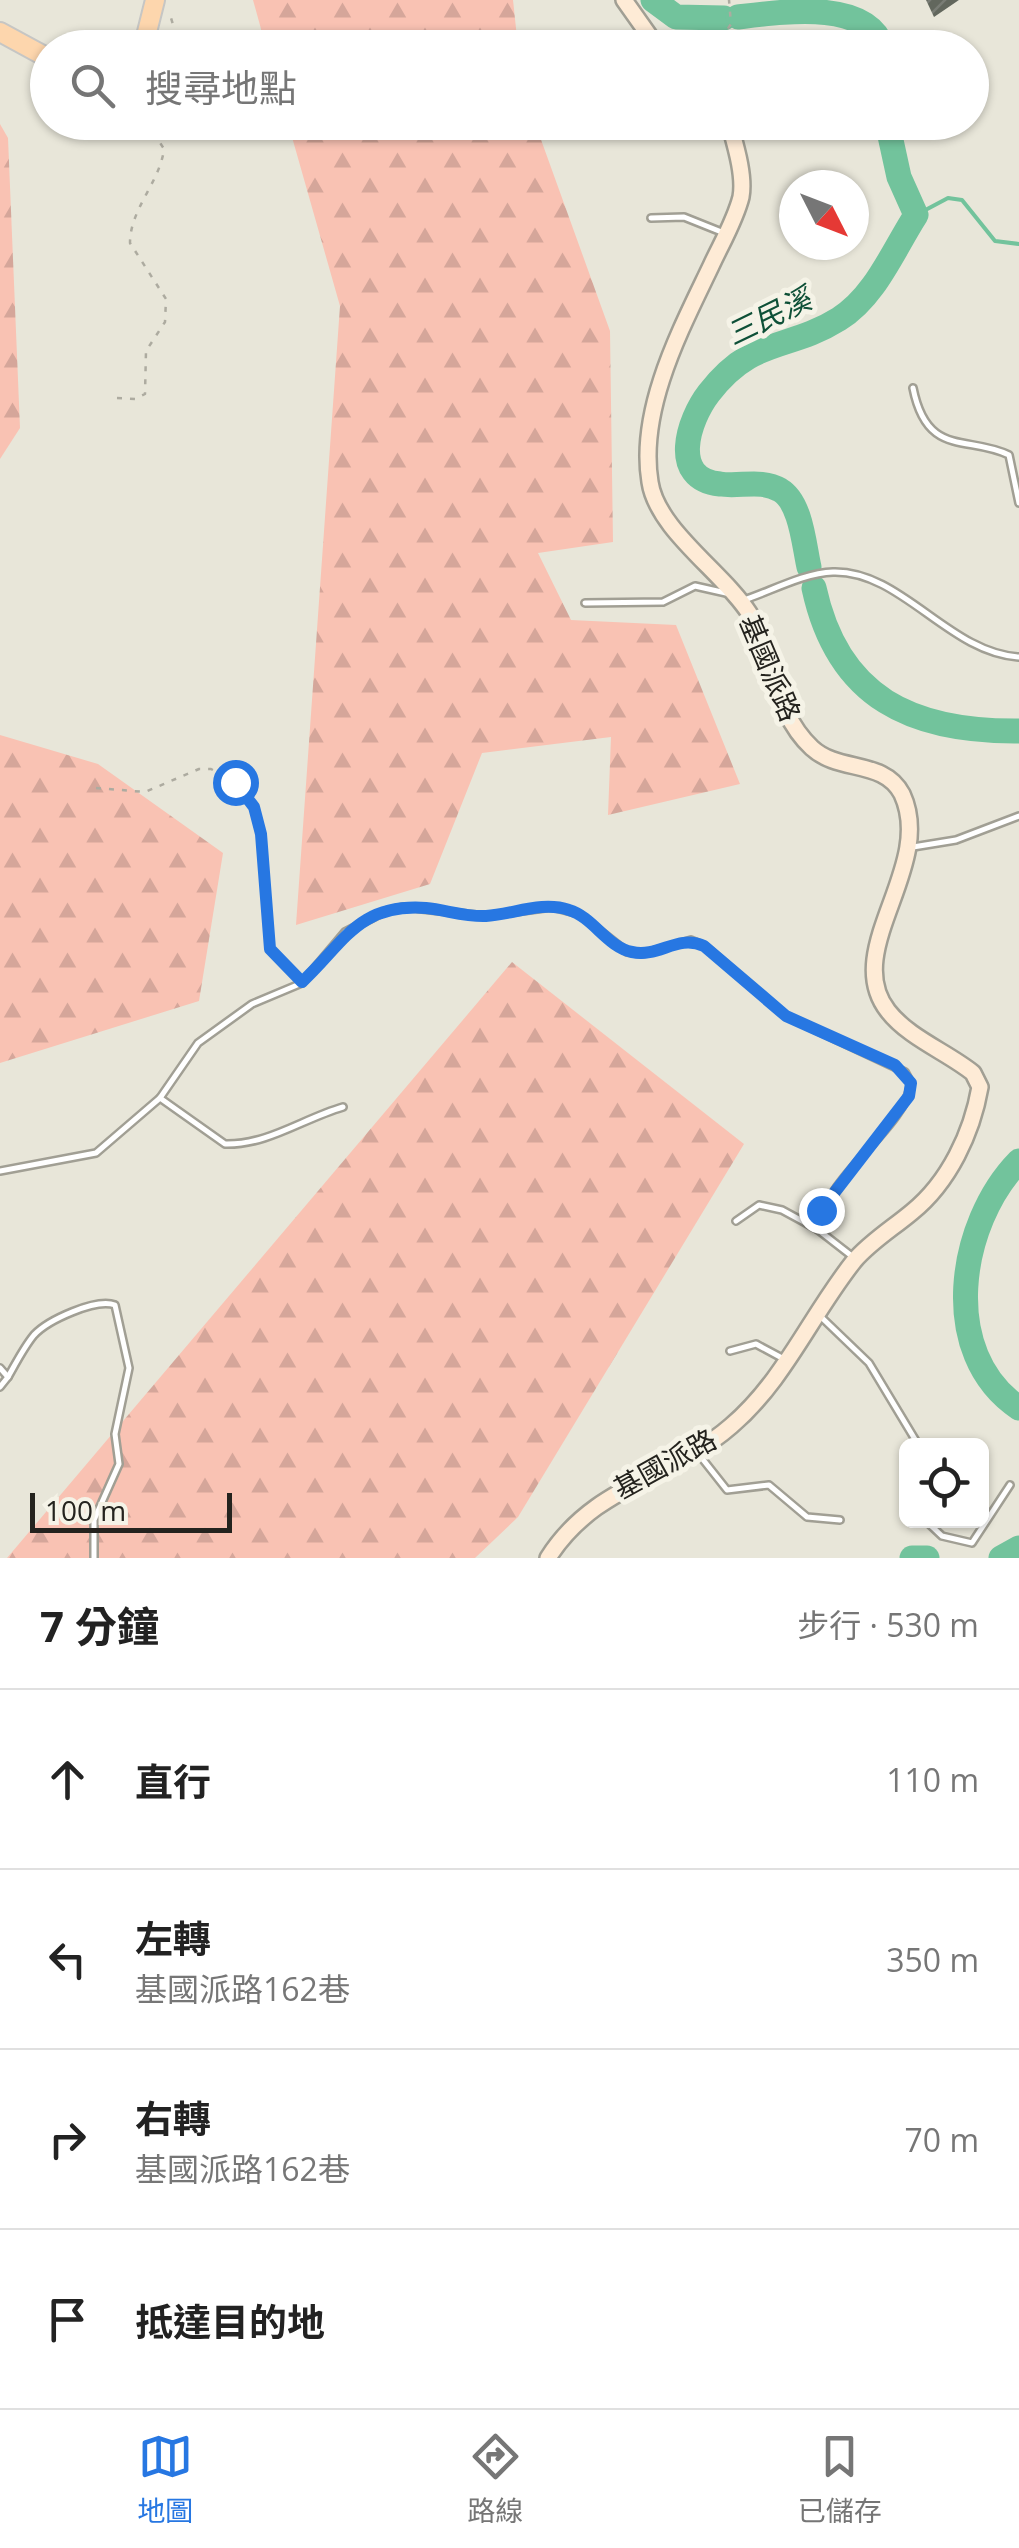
<!DOCTYPE html>
<html lang="zh-TW">
<meta charset="utf-8">
<style>
body{margin:0;font-family:"Open Sans","Noto Sans TC",sans-serif;background:#f2f2f2;color:#222}
.controls{position:absolute;right:30px;bottom:30px;display:grid;overflow:hidden;border-radius:15px;box-shadow:0 2px 8px #0004}
.controls button{width:90px;height:90px;display:grid;place-items:center;padding:0;border:0;border-bottom:2px solid #e0e0e0;background:#fff;color:#222;font:50px sans-serif}
.compass{position:absolute;left:779px;top:170px;width:90px;height:90px;border-radius:50%;background:#fff;box-shadow:0 2px 8px #0004;rotate:132deg}
.scale{position:absolute;left:30px;bottom:25px;width:202px;box-sizing:border-box;padding-left:10px;border:5px solid #24231e;border-top:0;font-size:28px;line-height:35px;white-space:nowrap;color:#24231e;-webkit-text-stroke:8px #f5f3e7;paint-order:stroke}
.stop{position:absolute;width:30px;height:30px;margin:-22px;border:8px solid #2777e2;border-radius:50%;background:#fff}
.stop.end{background:#2777e2;border-color:#fff;box-shadow:0 2px 10px #0008}
.list{margin:0;padding:0;list-style:none}
h2{display:flex;justify-content:space-between;align-items:center;height:130px;margin:0;padding:0 40px;font-size:42px}
h2 small{font-size:32px;font-weight:400;color:#767676}
.list li{display:grid;grid-template-columns:65px 1fr auto;gap:30px;align-items:center;box-sizing:border-box;height:180px;padding:0 40px;border-top:2px solid #e0e0e0}
.list b{display:block;font-size:38px;white-space:nowrap}
.list p{margin:0;font-size:32px;white-space:nowrap;color:#767676}
.list em{font-size:32px;font-style:normal;color:#767676}
.icon{flex:none;width:55px;height:55px;fill:none;stroke:currentColor;stroke-width:2;stroke-linecap:round;stroke-linejoin:round}
.map{position:relative;flex:none;width:1019px;height:1558px;overflow:hidden}
.search{position:absolute;background:#fff;box-shadow:0 2px 8px #0004;left:30px;right:30px;top:30px;height:110px;display:flex;align-items:center;gap:25px;box-sizing:border-box;padding:0 35px;border-radius:55px;color:#767676;font-size:38px}
.sheet{height:850px;background:#fff}
nav{display:flex;justify-content:space-around;align-items:center;box-sizing:border-box;height:140px;border-top:2px solid #e0e0e0;background:#fff;font-size:28px;color:#767676}
nav a{display:grid;justify-items:center;gap:5px}
nav .on{color:#2777e2}
.map>svg:first-child{display:block}
.forest{fill:url(#forest-firs)}
.lines{fill:none;stroke-linecap:round;stroke-linejoin:round}
.stream{stroke:#72c39c;stroke-width:4}
.river{stroke:#72c39c;stroke-width:25}
.building{fill:url(#building-hatch)}
.lane-casing{stroke:#a19f94;stroke-width:10}
.secondary-casing{stroke:#a19f94;stroke-width:20}
.primary-casing{stroke:#c6c6c4;stroke-width:22}
.path{stroke:#adaba0;stroke-width:2.5;stroke-dasharray:5 8;stroke-linecap:butt}
.lane{stroke:#fff;stroke-width:5}
.secondary{stroke:#feebd6;stroke-width:15}
.primary{stroke:#fdd6ad;stroke-width:18}
.route{stroke:#2777e2;stroke-width:12}
.labels{text-anchor:middle;stroke-width:10;stroke-linejoin:round;paint-order:stroke}
.street-label{font-size:28px;fill:#24231e;stroke:#f5f3e7}
.water-label{font-size:30px;font-style:italic;fill:#0e5037;stroke:#f5f3e7}
</style>
<div class="map">
<svg width="1019" height="1558" viewBox="0 0 1019 1558">
<defs>
<pattern id="forest-firs" width="22" height="20" patternUnits="userSpaceOnUse" patternTransform="scale(2.5)"><rect width="22" height="20" fill="#f9c2b3"/><path d="M5 1l3.5 6h-7zM16 11l3.5 6h-7z" fill="#d5a69a"/></pattern>
<pattern id="building-hatch" width="6" height="6" patternUnits="userSpaceOnUse" patternTransform="scale(2.5)"><rect width="6" height="6" fill="#62675d"/><path d="M-1 1l2-2M0 6l6-6M5 7l2-2" fill="none" stroke="#797c75"/></pattern>
</defs>
<rect width="100%" height="100%" fill="#e8e6d9"/>
<!-- forest -->
<g class="forest">
<path d="M253 0H513L518 47H266Z"/>
<path d="M288 123H535L610 331 613 542 538 553 571 620 676 625 740 784 608 815 611 737 482 753 430 884 296 925 340 306Z"/>
<path d="M0 124 8 138 20 428 0 459Z"/>
<path d="M0 735 98 764 223 853 199 1001 0 1063Z"/>
<path d="M512 962 744 1144 518 1517 475 1558H7Z"/>
</g>
<g class="lines">
<!-- stream -->
<path class="stream" d="M916 215 948 198 962 200 995 241 1019 244"/>
<!-- river -->
<g class="river">
<path d="M653 0 676 17 724 18"/>
<path d="M738 17C788 11 867 0 883 48"/>
<path d="M809 567C804 545 801 502 780 490 762 479 740 487 720 484 669 479 688 420 709 393 753 336 788 351 839 319 875 297 894 249 916 215L899 177 887 122"/>
<path d="M814 588C838 699 913 732 1019 731"/>
<path d="M1019 1161C958 1223 938 1354 1019 1408"/>
<path d="M912 1558H927"/>
<path d="M1001 1558 1019 1548"/>
</g>
</g>
<!-- building -->
<path class="building" d="M926 0H959L934 17Z"/>
<g class="lines">
<!-- lane casing -->
<g class="lane-casing">
<g id="lane">
<path d="M651 218 684 217 724 233"/>
<path d="M913 388C927 458 968 435 1009 455L1019 503"/>
<path d="M744 600C771 591 804 573 833 572 901 570 949 653 1019 657"/>
<path d="M585 603 663 602 695 586 726 593"/>
<path d="M913 847 956 840 1019 816"/>
<path d="M160 1098 225 1144C268 1145 302 1119 343 1107"/>
<path d="M0 1171 96 1153 160 1098 198 1043 252 1004 302 983 345 932 386 911 404 907 485 916 552 907 579 914 627 952 642 954 691 940 705 946 786 1016 905 1072 911 1083C905 1129 829 1171 817 1229L853 1257"/>
<path d="M736 1221 759 1205 782 1210 817 1229"/>
<path d="M818 1314 869 1363 919 1446"/>
<path d="M730 1351 756 1344 782 1358"/>
<path d="M0 1368 8 1377 0 1387"/>
<path d="M8 1377C16 1363 24 1347 34 1335 48 1320 96 1298 115 1305L129 1368 115 1434 119 1464 94 1520V1558"/>
<path d="M697 1452 727 1490 769 1485 807 1517 840 1520"/>
<path d="M925 1520 942 1536 972 1543 1010 1485"/>
</g>
</g>
<!-- secondary casing -->
<g class="secondary-casing">
<g id="secondary">
<path d="M624 0 658 48"/>
<path d="M548 1558C594 1485 670 1479 731 1426 784 1381 811 1315 854 1261 870 1242 893 1228 912 1212 949 1182 972 1133 980 1087L973 1073C947 1052 909 1038 888 1011 840 950 936 867 902 794 884 759 839 773 812 748 772 711 776 657 749 613 724 573 657 530 650 482 638 409 681 329 711 266 721 244 735 221 741 197 745 175 735 144 729 122"/>
</g>
</g>
<!-- primary casing -->
<g class="primary-casing">
<g id="primary">
<path d="M0 32 48 58"/>
<path d="M138 48 146 36 155 0"/>
</g>
</g>
<!-- path -->
<g class="path">
<path d="M666 32 707 37 725 33 731 24 729 0"/>
<path d="M168 48 174 28 169 11"/>
<path d="M117 398 135 399 145 394 146 351 165 322 166 299 130 243C130 209 160 182 164 149L147 122"/>
<path d="M96 788 145 792 199 769H211L235 782 254 807 261 834 266 935 270 949 294 975"/>
</g>
<!-- lane -->
<use href="#lane" class="lane"/>
<!-- secondary -->
<use href="#secondary" class="secondary"/>
<!-- primary -->
<use href="#primary" class="primary"/>
</g>
<g class="lines">
<!-- route -->
<path class="route" d="M235 782 254 807 261 834 270 949 302 982C344 943 358 903 426 908 446 910 466 917 486 916 514 914 542 901 569 910 593 917 607 947 632 952 659 958 677 934 704 946L786 1016 895 1065 911 1083 909 1096 821 1210"/>
</g>
<g class="labels">
<!-- street labels -->
<g class="street-label">
<text transform="translate(770 668) rotate(67)" y="10">基國派路</text>
<text transform="translate(665 1464) rotate(-29)" y="10">基國派路</text>
</g>
<!-- water labels -->
<g class="water-label">
<text transform="translate(769 317) rotate(-26)" y="10">三民溪</text>
</g>
</g>
</svg>
<div class="controls">
<button><svg class="icon" aria-label="locate" viewBox="0 0 24 24"><circle cx="12" cy="12" r="6"/><path d="M12 2v4M12 18v4M2 12h4M18 12h4"/></svg></button>
</div>
<svg class="compass" viewBox="-18 -18 36 36"><path d="M0-13l5 13h-10z" fill="#e53935"/><path d="M0 13l5-13h-10z" fill="#767676"/></svg>
<div class="scale">100 m</div>
<div class="stop" style="left:235px;top:782px"></div>
<div class="stop end" style="left:821px;top:1210px"></div>
<div class="search"><svg class="icon" aria-label="search" viewBox="0 0 24 24"><circle cx="10" cy="10" r="6"/><path d="M15 15l6 6"/></svg>搜尋地點</div>
</div>
<section class="sheet">
<h2>7 分鐘<small>步行 · 530 m</small></h2>
<ul class="list">
<li><svg class="icon" aria-label="ahead" viewBox="0 0 24 24"><path d="M12 20V5M6 11l6-6 6 6"/></svg><div><b>直行</b></div><em>110 m</em></li>
<li><svg class="icon" aria-label="left" viewBox="0 0 24 24"><path d="M17 20v-9H6M10 6l-5 5 5 5"/></svg><div><b>左轉</b><p>基國派路162巷</p></div><em>350 m</em></li>
<li><svg class="icon" aria-label="right" viewBox="0 0 24 24"><path d="M7 20v-9h11M14 6l5 5-5 5"/></svg><div><b>右轉</b><p>基國派路162巷</p></div><em>70 m</em></li>
<li><svg class="icon" aria-label="arrive" viewBox="0 0 24 24"><path d="M6 21V4h12l-3 4 3 4H6"/></svg><div><b>抵達目的地</b></div></li>
</ul>
</section>
<nav>
<a class="on"><svg class="icon" aria-label="map" viewBox="0 0 24 24"><path d="M3 6l6-2 6 2 6-2v14l-6 2-6-2-6 2zM9 4v14M15 6v14"/></svg>地圖</a>
<a><svg class="icon" aria-label="directions" viewBox="0 0 24 24"><path d="M12 3l9 9-9 9-9-9zM9 14v-3h6M13 9l2 2-2 2"/></svg>路線</a>
<a><svg class="icon" aria-label="saved" viewBox="0 0 24 24"><path d="M7 4h10v16l-5-4-5 4z"/></svg>已儲存</a>
</nav>
